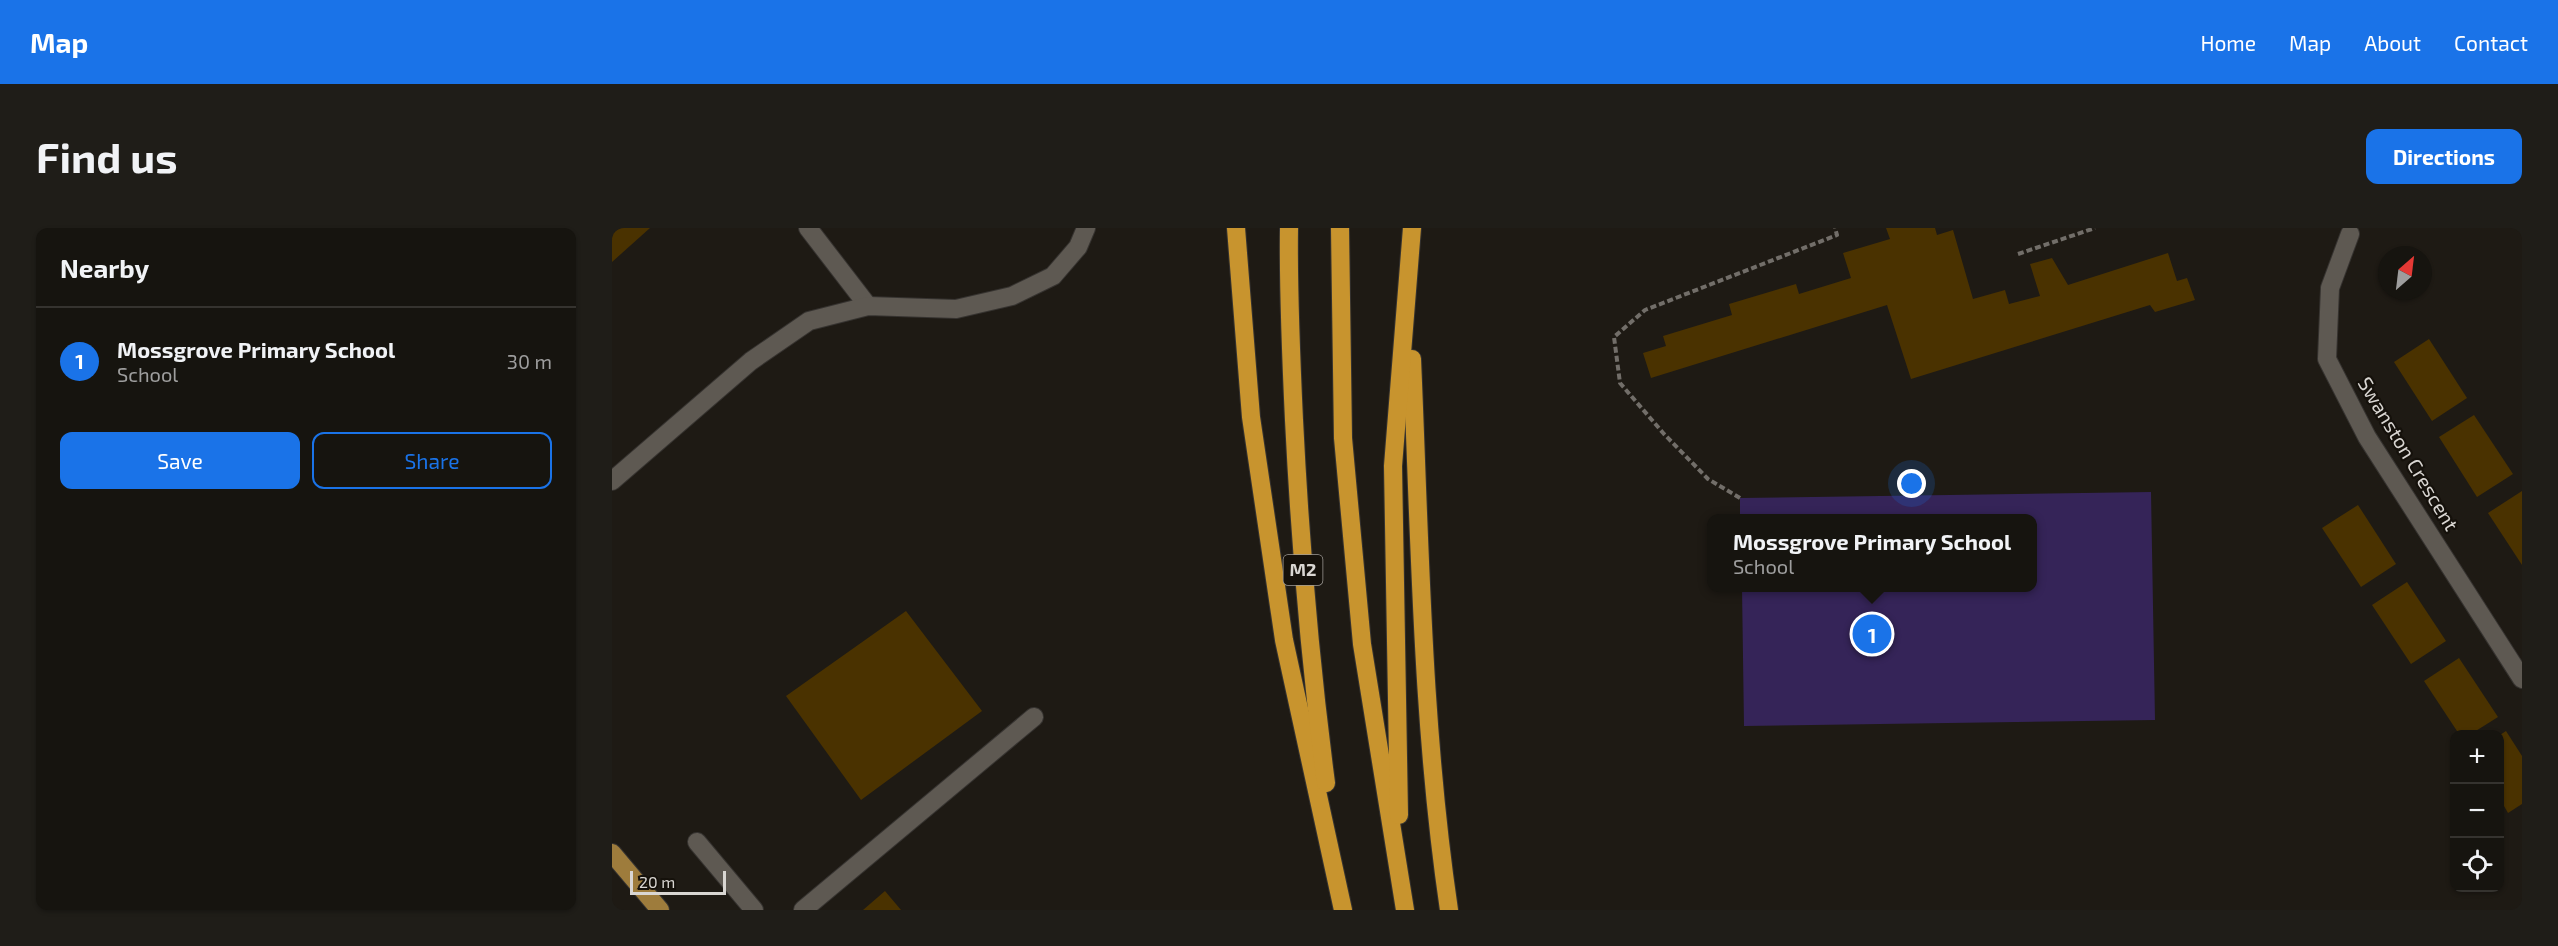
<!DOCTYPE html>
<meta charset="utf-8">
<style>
body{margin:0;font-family:"Exo 2",sans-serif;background:#1f1d18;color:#f1f3f6}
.controls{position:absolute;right:18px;bottom:18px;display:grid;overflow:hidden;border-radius:12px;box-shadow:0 2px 4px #0004}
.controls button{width:54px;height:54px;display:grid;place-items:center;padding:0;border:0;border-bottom:2px solid #35332f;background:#16140f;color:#f1f3f6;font:30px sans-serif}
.compass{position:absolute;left:1766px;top:18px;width:54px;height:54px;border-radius:50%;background:#16140f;box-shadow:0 2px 4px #0004;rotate:28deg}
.scale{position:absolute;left:18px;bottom:15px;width:96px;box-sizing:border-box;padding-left:6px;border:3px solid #d9d6d2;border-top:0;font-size:16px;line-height:21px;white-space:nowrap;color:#d9d6d2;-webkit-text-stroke:4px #15110b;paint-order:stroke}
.you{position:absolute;left:1300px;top:256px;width:21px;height:21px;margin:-15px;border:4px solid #fff;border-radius:50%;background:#1a73e8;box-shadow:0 0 0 9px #1a73e833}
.badge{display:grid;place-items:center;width:39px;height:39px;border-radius:50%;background:#1a73e8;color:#fff;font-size:20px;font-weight:700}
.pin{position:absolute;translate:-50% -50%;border:3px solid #fff;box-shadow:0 2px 6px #0006}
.popup{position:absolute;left:1095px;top:286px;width:330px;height:78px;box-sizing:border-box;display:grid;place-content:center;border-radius:12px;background:#16140f;filter:drop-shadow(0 2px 4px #0005);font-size:20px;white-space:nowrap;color:#9e9e9e}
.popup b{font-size:22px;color:#f1f3f6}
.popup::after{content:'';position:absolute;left:50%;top:100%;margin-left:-12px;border:12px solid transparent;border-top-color:#16140f}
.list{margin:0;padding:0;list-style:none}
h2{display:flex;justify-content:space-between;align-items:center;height:78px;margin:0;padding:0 24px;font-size:26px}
h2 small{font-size:20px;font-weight:400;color:#9e9e9e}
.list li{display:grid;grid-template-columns:39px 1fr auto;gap:18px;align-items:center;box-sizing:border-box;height:108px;padding:0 24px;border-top:2px solid #35332f}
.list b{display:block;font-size:22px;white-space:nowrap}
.list p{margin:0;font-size:20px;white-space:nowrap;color:#9e9e9e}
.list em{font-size:20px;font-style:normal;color:#9e9e9e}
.actions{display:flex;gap:12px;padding:18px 24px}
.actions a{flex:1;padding:14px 0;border:2px solid #1a73e8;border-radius:12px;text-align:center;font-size:21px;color:#1a73e8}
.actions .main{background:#1a73e8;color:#fff}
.icon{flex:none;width:33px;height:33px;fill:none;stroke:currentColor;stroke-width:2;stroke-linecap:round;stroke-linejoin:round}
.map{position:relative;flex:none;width:1910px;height:682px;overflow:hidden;border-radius:12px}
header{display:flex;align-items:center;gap:36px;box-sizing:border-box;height:84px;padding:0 30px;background:#1a73e8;color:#fff}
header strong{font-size:28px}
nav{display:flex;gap:33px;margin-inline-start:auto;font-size:21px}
.intro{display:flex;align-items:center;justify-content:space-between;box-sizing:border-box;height:144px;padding:0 36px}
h1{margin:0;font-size:42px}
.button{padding:15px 27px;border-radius:12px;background:#1a73e8;color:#fff;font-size:21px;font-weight:700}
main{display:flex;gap:36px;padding:0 36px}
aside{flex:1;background:#16140f;border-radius:12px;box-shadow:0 2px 4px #0004}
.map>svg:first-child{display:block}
.green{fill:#352458}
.building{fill:#4a3200}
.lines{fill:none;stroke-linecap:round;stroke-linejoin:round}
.minor-casing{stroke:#363330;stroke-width:20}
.major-casing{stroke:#363330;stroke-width:20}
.highway-casing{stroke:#363330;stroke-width:20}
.path{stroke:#726e69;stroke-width:4;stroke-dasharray:6 3;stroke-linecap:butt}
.minor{stroke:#5e5952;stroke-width:18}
.major{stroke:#9e7c3c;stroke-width:18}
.highway{stroke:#c8942e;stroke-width:18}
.labels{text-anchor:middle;stroke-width:4.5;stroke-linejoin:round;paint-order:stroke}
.shield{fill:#15110b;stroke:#9e9b96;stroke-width:1.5}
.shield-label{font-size:18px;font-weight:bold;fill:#d9d6d2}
.street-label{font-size:20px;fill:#d9d6d2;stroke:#15110b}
</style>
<header>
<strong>Map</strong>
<nav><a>Home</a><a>Map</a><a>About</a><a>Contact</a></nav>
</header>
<div class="intro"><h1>Find us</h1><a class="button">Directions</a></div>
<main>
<aside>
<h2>Nearby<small></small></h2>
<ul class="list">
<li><span class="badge">1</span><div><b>Mossgrove Primary School</b><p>School</p></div><em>30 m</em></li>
</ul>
<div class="actions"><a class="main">Save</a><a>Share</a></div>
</aside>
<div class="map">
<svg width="1910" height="682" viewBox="0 0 1910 682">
<rect width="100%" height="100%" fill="#1e1a14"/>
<!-- green -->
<path class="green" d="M1539 264 1543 492 1132 498 1130 360H1420V290H1128V270Z"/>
<!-- building -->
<g class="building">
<path d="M0 0H38L0 34Z"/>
<path d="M1274 0H1323L1325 7 1341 2 1361 71 1393 62 1397 76 1428 68 1418 36 1440 30 1456 57 1556 25 1565 53 1575 50 1583 72 1543 84 1538 77 1299 151 1275 77 1039 150 1031 125 1054 118 1051 108 1120 87 1117 76 1184 56 1187 66 1239 50 1231 25 1278 11Z"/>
<path d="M1817 111 1855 170 1820 193 1782 134Z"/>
<path d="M1862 187 1901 246 1865 269 1827 209Z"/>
<path d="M1910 263V337L1876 285Z"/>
<path d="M1746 277 1784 336 1749 359 1710 300Z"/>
<path d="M1795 354 1834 413 1799 436 1760 377Z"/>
<path d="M294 383 370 483 249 572 174 468Z"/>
<path d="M1847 430 1886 489 1859 506H1847L1812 453Z"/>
<path d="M1894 503 1910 528V576L1896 585 1888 571V507Z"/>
<path d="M273 663 289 682H251Z"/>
</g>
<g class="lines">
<!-- minor casing -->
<g class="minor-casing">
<g id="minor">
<path d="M196 0 256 78"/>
<path d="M1738 6 1718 60 1715 131 1755 209 1910 451"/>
<path d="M0 253 139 133 197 93 256 78 344 81 400 68 441 48 466 19 474 0"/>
<path d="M85 614 142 682"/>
<path d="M191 682 422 489"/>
</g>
</g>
<!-- major casing -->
<g class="major-casing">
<path id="major" d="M0 625 48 682"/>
</g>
<!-- highway casing -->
<g class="highway-casing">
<g id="highway">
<path d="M624 0 639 189 672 412 731 682"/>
<path d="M677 0C676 64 679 128 682 192 688 313 698 434 714 555"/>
<path d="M728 0 731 210 750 416 793 682"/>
<path d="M800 131C808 315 810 500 837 682"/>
<path d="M787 587 781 238 800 0"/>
</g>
</g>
<!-- path -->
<g class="path">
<path d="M1406 26 1483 0"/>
<path d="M1128 270 1096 251 1052 206 1008 155 1002 109 1033 82 1225 7 1223 0"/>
</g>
<!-- minor -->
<use href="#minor" class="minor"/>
<!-- major -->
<use href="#major" class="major"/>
<!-- highway -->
<use href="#highway" class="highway"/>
</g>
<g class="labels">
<!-- shield labels -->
<rect class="shield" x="671.5" y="327" width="39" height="30" rx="4.5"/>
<g class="shield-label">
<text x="691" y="348">M2</text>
</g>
<!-- street labels -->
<g class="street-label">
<text transform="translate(1796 226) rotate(59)" y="7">Swanston Crescent</text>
</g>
</g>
</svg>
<div class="controls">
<button>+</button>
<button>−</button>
<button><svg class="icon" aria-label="locate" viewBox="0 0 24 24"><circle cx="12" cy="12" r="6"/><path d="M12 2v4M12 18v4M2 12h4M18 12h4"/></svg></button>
</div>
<svg class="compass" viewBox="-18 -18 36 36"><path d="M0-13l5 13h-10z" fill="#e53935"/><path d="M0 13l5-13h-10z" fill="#9e9e9e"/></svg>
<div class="scale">20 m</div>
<div class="you"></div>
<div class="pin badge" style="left:1260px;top:406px">1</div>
<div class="popup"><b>Mossgrove Primary School</b>School</div>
</div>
</main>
